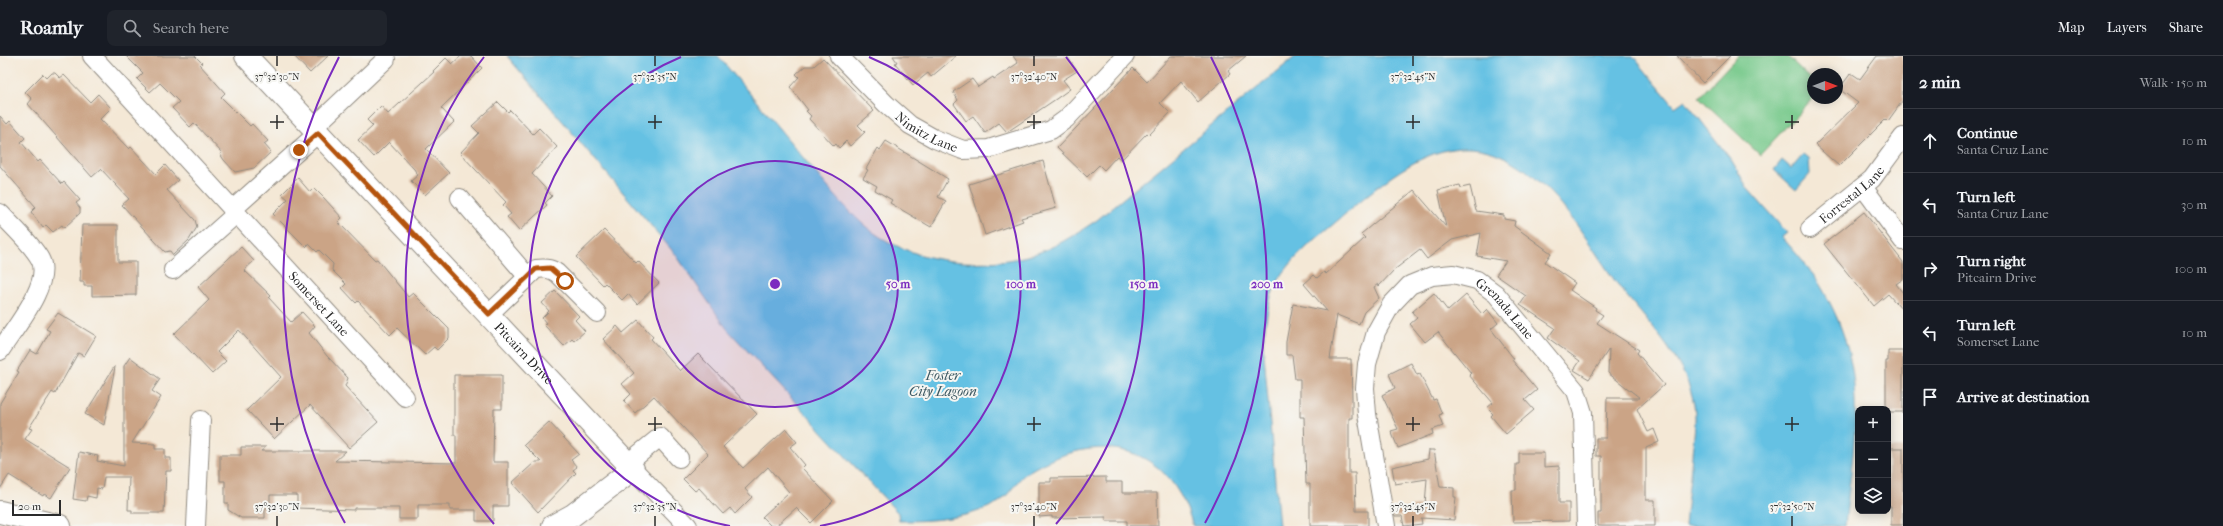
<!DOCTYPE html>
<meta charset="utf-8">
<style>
body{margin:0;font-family:"IM FELL French Canon",serif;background:#20242c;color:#f1f3f6}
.controls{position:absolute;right:12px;bottom:12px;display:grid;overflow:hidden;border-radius:8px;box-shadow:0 2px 10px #0003}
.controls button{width:36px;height:36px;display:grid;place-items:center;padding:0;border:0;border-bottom:1px solid #363941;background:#171b24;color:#f1f3f6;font:20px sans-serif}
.compass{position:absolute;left:1807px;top:12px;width:36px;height:36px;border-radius:50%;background:#171b24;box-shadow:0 2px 10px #0003;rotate:90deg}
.scale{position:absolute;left:12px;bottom:10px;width:49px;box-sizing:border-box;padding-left:4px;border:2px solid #2b2b2b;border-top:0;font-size:11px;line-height:14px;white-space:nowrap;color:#2b2b2b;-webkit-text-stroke:3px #f6f6f2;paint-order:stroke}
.stop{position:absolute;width:12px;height:12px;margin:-9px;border:3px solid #b45309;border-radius:50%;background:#fff}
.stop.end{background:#b45309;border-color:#fff;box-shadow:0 1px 4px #0008}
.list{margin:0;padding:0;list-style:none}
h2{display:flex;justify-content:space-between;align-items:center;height:52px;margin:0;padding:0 16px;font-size:17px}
h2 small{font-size:13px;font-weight:400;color:#9ea1a6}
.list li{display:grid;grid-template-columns:26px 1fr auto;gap:12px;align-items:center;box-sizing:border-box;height:64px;padding:0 16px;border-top:1px solid #363941}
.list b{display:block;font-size:15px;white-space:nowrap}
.list p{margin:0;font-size:13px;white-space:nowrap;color:#9ea1a6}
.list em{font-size:13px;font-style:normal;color:#9ea1a6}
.icon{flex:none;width:22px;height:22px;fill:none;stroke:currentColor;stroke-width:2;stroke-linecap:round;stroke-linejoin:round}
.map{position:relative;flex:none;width:1903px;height:470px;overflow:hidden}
header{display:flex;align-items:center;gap:24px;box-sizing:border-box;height:56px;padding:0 20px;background:#171b24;border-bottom:1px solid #363941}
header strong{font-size:19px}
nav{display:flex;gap:22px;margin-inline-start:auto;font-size:14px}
.search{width:280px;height:36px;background:#20242c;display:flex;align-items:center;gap:10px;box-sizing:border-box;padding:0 14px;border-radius:8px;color:#9ea1a6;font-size:15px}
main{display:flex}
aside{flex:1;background:#171b24}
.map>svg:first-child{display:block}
.green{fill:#77c98b;stroke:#517a5b}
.water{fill:#65c1e3;stroke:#487687}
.building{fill:#cba486}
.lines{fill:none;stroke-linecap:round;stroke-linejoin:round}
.street-casing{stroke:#908a80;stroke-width:20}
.secondary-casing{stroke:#908a80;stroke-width:24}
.street{stroke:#fff;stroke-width:18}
.secondary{stroke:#fff;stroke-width:22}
.route{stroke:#b45309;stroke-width:5}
.ticks{fill:none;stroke:#2b2b2b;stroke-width:1.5}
.ring{fill:none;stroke:#7b2cbf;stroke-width:2}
.labels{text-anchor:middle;stroke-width:4;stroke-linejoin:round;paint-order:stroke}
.street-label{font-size:13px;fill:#2b2b2b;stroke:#f6f6f2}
.water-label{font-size:14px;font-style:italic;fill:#3c5862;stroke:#f6f6f2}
.ticks-label{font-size:10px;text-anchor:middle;fill:#2b2b2b;stroke:#f6f6f2;stroke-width:4;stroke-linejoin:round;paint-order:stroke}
.centre{fill:#7b2cbf;stroke:#f6f6f2;stroke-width:2}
.ring-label{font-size:12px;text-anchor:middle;font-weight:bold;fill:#7b2cbf;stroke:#f6f6f2;stroke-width:4;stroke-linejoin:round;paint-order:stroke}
</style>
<header>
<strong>Roamly</strong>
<div class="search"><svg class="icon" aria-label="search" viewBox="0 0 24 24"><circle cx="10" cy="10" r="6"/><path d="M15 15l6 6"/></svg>Search here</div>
<nav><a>Map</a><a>Layers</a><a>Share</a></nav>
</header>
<main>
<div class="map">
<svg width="1903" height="470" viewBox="0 0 1903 470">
<rect width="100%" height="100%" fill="#f6f6f2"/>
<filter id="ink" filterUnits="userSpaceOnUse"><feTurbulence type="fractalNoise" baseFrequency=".025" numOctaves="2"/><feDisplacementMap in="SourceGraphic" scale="8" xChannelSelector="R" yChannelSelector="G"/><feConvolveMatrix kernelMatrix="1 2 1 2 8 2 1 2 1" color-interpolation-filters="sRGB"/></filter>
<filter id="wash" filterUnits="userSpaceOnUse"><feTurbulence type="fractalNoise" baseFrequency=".012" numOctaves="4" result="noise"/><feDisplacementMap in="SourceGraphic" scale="16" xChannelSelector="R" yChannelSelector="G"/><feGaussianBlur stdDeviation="0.9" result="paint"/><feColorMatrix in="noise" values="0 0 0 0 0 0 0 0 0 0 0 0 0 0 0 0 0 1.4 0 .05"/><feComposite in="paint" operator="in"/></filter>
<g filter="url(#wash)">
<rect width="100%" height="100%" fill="#f4e8d6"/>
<!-- green -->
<path class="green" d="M1738 0H1787L1813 25V42L1760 99 1699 41Z"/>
<!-- water -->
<g class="water">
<path d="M507 0H718C746 33 774 66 801 99 821 123 841 148 864 169 907 206 974 214 1027 200 1052 194 1076 178 1097 164L1296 0H1633L1675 51 1685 44 1732 105 1748 133 1787 177 1782 181C1794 195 1807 209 1817 224 1871 310 1855 376 1845 470H1685C1687 447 1690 423 1692 400 1693 383 1697 366 1694 349 1687 303 1642 261 1615 225 1598 201 1582 174 1563 151 1483 55 1423 89 1343 160 1320 180 1292 200 1277 227 1267 244 1266 268 1263 287L1279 470H1193C1169 387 1098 373 1028 416 1016 424 1010 439 999 446 969 463 932 465 899 465L898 457 727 273 676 199Z"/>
<path d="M1803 98 1809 103 1810 118 1796 134 1774 114 1782 104 1791 112Z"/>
</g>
<g id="blocks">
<!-- building -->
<g class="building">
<path d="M126 0H195L202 7 200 9 225 37 221 41 250 70 252 68 268 85 264 88 271 96 254 112 235 116 224 104 220 98 222 97 194 67 190 71 172 52 179 46 160 27 150 36 137 23 143 17Z"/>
<path d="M294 0H328L310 17Z"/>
<path d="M461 0H471L482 12 441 52 454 66 426 93 449 117 425 139 411 125 418 119 414 113 389 86 374 101 358 84 373 70 367 64 381 50 388 58 434 16 433 15 446 2 452 8Z"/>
<path d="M893 0H956L931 21 928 17 913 29 895 7 897 6Z"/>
<path d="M1013 0H1067L1077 15 1063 24 1070 33 1056 43 1007 76 999 67 985 77 973 60 966 65 954 48 958 44 953 36 972 23 978 31 993 21 994 23 1018 7Z"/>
<path d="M1171 0H1246L1228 15 1230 18 1198 46 1181 25 1160 47 1170 57 1149 79 1147 77 1121 104 1117 100 1104 114 1099 109 1087 121 1057 92 1133 12 1147 26Z"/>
<path d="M1677 0H1730L1703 27Z"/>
<path d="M1877 0H1903V44L1888 65 1886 63 1839 110 1815 89 1858 47 1839 33 1851 17 1860 23Z"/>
<path d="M823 2 874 55 858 69 865 76 850 90 846 85 839 92 836 88 834 90 809 63 811 60 806 55 808 54 790 31 799 21 796 18 805 10H814Z"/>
<path d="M52 17H55L60 22 64 19 90 46 98 38 111 52 100 63 129 93 131 91 156 118 165 109 178 124 167 134 195 164 197 171 189 184 173 199 170 195 165 196 122 149 129 143 101 113 92 121 28 48 32 43 25 36 43 18 47 22Z"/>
<path d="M498 46 508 56 510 54 533 78 539 72 557 91 532 118 552 140 545 147 547 149 519 175 507 161 511 158 503 149 506 146 460 97 479 77 472 70Z"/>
<path d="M0 60 7 68 10 65 25 82 21 86 38 106 40 104 62 128 64 126 80 144 76 147 80 152V157L64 172 62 169 53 176 46 169 43 172 31 156 36 151 0 110Z"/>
<path d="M886 85 948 123 938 141 946 145 931 171 890 147 892 144 875 134 877 130 863 122 868 114 866 113 878 92 880 94Z"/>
<path d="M1043 105 1056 152 1021 162 1023 165 985 179 969 128Z"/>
<path d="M298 122 310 136 314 132 324 142 342 162 338 166 375 204 377 203 408 241 413 237 449 273V282L437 294 434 291 425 299 397 272 390 279 358 245 356 247 342 232 346 228 332 214 333 208 319 194 317 196 309 188 306 191 273 158 288 143 282 138Z"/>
<path d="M1460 129 1461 132 1470 130 1476 155 1504 159V163L1515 165 1514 170 1551 197 1545 206 1575 227 1570 234 1596 252 1595 254 1603 259 1597 267 1639 294 1637 297 1664 329 1637 353 1648 376 1654 373 1659 386 1646 392V444H1655V470H1598V457H1601V400H1596V382H1606L1607 342H1640L1608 317 1609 293 1589 323 1574 314 1580 305 1548 282 1555 272 1520 249 1526 240 1496 219 1506 205 1477 200 1481 177 1452 184 1427 203 1420 194 1394 214 1379 230 1378 228 1374 231 1379 242 1364 256 1359 268 1337 259 1330 303H1351L1352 343V362H1349V417H1355L1356 455H1368V470H1310V428H1306L1304 361H1300V323H1295L1292 299H1286V286L1293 248 1327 255 1304 228 1314 219 1317 222 1324 216 1326 218 1365 182 1361 178 1414 134 1446 171 1438 134Z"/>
<path d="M1864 156 1903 206V223L1896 228 1903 237V255L1888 238 1874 250 1824 188Z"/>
<path d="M82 169H118V206H136V239L92 240V230H84V226H80Z"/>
<path d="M604 174 636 207 638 205 659 227 637 248 628 238 622 244 605 227 603 229 576 201Z"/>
<path d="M241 191 254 205 244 214 271 240 269 242 291 266 302 256 315 270 309 277 327 300 348 322 345 330 378 366 349 392 310 349 274 383 247 354 281 321 239 274 217 296 226 305 212 318 174 278 209 244 198 231Z"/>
<path d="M555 235 579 260 575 264 585 275 574 285 572 283 564 290 544 269 546 267 542 262 549 255 542 247Z"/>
<path d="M1434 237 1448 255 1466 239 1482 258 1487 253 1498 267 1491 273 1514 303 1512 304 1537 334 1525 344 1534 354 1506 378 1491 360 1493 358 1487 352 1493 347 1469 319 1471 317 1438 276 1425 286 1410 268 1417 262 1412 256Z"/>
<path d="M58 257 96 280 84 300 78 297 55 338 52 336 29 372 32 373 25 383 70 411 51 442 44 438 43 440 9 419 0 433V347L19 316 17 315 30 294 37 298 50 275 46 273Z"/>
<path d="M638 264 653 281 651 283 680 315 698 298 757 358 723 391 743 412 786 373 797 386 790 391 805 409 802 412 833 445 811 467 796 452 776 470H771L762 461 789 436 768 411 745 433 752 441 735 458 730 452 723 458 699 432 695 435 683 423 708 398 654 340 635 357 624 345 631 338 622 328 634 317 603 283 617 270 623 277Z"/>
<path d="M1888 295H1903V356H1888V353H1886V305H1888Z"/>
<path d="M130 301 160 323 152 335 161 341 132 387 155 388V393H165V402H171V415H166L164 457H132V454H128L129 421H104L102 433 97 432 96 442 87 440 86 445 73 443 79 396 98 400 97 405 124 410V310Z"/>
<path d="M1411 307 1417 319 1420 318 1433 344 1436 343 1442 358 1439 359 1443 370 1432 374 1433 378 1398 392 1391 375 1398 373 1382 339 1395 332 1389 318Z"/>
<path d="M114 311H115L104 369 85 358Z"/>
<path d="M454 319H502V353H494L493 406H508V450H493V465H476V454H450V449H418V463H399V452H354V454L297 452V439H270V452H265V462H241L228 454V447H225V425H220V399H241V391H266L261 395H346L335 405 456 407V379H454Z"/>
<path d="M549 366 579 398 571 404 577 411 573 414 576 417 538 456 512 427 535 406H541L524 389Z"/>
<path d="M1888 392H1903V469H1891V450H1888Z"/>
<path d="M1429 394H1434L1440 431 1454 432V441H1456L1454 464 1421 462 1422 468 1404 470 1402 460H1395L1394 454 1425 449 1427 423 1395 428 1392 411 1428 403Z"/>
<path d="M1519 397H1544V411L1559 410V447H1569V465L1513 466 1512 434H1516V408H1519Z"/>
<path d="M1106 421V426H1122V437H1157L1158 470H1127V465H1106V461L1052 462V460L1039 461V426H1051V422Z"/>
</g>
</g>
</g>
<g filter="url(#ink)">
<use href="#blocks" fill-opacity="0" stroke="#908a80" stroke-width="1"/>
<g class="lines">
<!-- street casing -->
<g class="street-casing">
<g id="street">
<path id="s1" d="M92 0 405 341"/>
<path id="s2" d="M839 0 886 48 910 69 935 83 963 94 988 93 1051 74 1066 63 1125 0"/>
<path d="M313 72 386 3"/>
<path d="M1863 131 1903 185"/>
<path d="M460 142 527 220"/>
<path d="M232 154 318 77"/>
<path d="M0 157C12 170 32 188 40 203 53 227 13 274 0 295"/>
<path id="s3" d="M1810 173 1872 123 1903 81"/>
<path d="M173 214 236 158"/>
<path d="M489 258 536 213C544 212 550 212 557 217L597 257"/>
<path d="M628 407 660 381 679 402"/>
<path d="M633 413 688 470"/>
<path d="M196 470 201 364"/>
<path id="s4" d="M1386 470 1367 358 1365 332 1367 308 1376 276 1391 249 1410 229 1432 220 1453 218 1477 224 1496 238 1576 335 1583 357 1586 470"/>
</g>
</g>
<!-- secondary casing -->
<g class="secondary-casing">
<g id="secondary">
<path id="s5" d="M246 0 633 413 573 459 553 470"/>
<path d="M0 456 60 470"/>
</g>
</g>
<!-- street -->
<use href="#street" class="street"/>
<!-- secondary -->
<use href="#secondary" class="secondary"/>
</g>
</g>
<g class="lines" filter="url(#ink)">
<!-- route -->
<path class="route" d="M299 94 318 77 489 258 536 213 550 212 565 225"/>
</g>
<!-- ticks -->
<path class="ticks" d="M277 0V10M655 0V10M1034 0V10M1413 0V10M277 59V73M655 59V73M1034 59V73M1413 59V73M1792 59V73M270 66H284M648 66H662M1027 66H1041M1406 66H1420M1785 66H1799M277 361V375M655 361V375M1034 361V375M1413 361V375M1792 361V375M270 368H284M648 368H662M1027 368H1041M1406 368H1420M1785 368H1799M277 460V470M655 460V470M1034 460V470M1413 460V470M1792 460V470"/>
<!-- distance rings -->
<circle cx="775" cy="228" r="123" fill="#7b2cbf" fill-opacity=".12"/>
<g class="ring">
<circle cx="775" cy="228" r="123"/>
<path d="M730 470A246 246 0 0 1 681 1M869 1A246 246 0 0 1 820 470"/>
<path d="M494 468A369 369 0 0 1 484 1M1066 1A369 369 0 0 1 1056 468"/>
<path d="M345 467A492 492 0 0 1 339 1M1211 1A492 492 0 0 1 1205 467"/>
</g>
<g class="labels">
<!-- street labels -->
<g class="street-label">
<text dy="5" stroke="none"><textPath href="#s2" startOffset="117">Nimitz Lane</textPath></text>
<text dy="5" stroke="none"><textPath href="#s3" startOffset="54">Forrestal Lane</textPath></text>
<text dy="5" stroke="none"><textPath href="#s1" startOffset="336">Somerset Lane</textPath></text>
<text dy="5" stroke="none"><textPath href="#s4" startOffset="365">Grenada Lane</textPath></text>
<text dy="5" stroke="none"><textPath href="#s5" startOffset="407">Pitcairn Drive</textPath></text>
</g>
<!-- water labels -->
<g class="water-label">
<text x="943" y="324">Foster<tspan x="943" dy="16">City Lagoon</tspan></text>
</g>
</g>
<g class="ticks-label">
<text x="277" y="24">37°32'30"N</text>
<text x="655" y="24">37°32'35"N</text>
<text x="1034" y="24">37°32'40"N</text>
<text x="1413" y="24">37°32'45"N</text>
<text x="277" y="454">37°32'30"N</text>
<text x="655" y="454">37°32'35"N</text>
<text x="1034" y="454">37°32'40"N</text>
<text x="1413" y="454">37°32'45"N</text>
<text x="1792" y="454">37°32'50"N</text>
</g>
<circle cx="775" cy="228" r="6" class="centre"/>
<g class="ring-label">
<text x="898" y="232">50 m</text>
<text x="1021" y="232">100 m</text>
<text x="1144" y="232">150 m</text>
<text x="1267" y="232">200 m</text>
</g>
</svg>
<div class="controls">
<button>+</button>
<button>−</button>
<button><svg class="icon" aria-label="layers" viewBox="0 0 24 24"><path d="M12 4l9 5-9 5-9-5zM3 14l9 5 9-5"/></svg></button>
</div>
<svg class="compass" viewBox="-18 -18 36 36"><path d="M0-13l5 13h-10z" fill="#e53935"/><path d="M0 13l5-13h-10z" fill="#9ea1a6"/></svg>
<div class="scale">20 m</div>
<div class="stop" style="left:565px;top:225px"></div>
<div class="stop end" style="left:299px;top:94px"></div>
</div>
<aside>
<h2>2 min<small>Walk · 150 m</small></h2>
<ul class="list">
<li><svg class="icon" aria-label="ahead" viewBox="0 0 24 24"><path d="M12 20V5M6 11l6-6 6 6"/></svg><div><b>Continue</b><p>Santa Cruz Lane</p></div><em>10 m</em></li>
<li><svg class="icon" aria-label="left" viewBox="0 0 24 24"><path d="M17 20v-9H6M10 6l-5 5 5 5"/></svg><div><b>Turn left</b><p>Santa Cruz Lane</p></div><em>30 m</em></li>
<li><svg class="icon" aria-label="right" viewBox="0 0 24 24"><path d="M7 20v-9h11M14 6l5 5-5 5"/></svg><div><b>Turn right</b><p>Pitcairn Drive</p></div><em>100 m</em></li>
<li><svg class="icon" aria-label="left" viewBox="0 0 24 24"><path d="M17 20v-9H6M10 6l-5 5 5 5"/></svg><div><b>Turn left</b><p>Somerset Lane</p></div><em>10 m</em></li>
<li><svg class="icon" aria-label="arrive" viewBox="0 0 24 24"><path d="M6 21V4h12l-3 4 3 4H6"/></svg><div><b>Arrive at destination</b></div></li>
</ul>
</aside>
</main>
